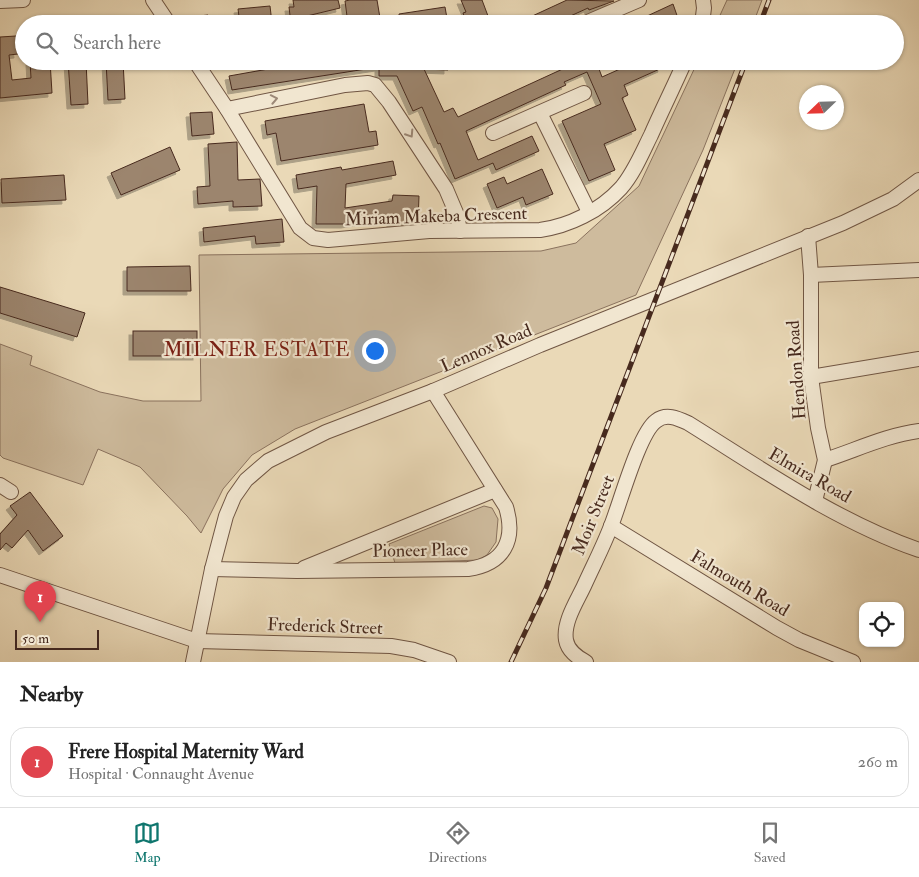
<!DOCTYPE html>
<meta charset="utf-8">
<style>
body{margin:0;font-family:"IM FELL Double Pica",serif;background:#f6f6f6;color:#222}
.controls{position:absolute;right:15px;bottom:15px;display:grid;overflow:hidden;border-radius:10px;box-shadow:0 1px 4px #0004}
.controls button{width:45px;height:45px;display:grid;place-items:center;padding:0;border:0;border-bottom:1px solid #e0e0e0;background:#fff;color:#222;font:25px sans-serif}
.compass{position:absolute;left:799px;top:85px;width:45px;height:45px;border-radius:50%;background:#fff;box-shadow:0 1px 4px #0004;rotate:247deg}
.scale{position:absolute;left:15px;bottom:12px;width:84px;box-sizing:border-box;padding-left:5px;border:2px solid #472a1e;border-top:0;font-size:14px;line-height:18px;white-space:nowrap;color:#472a1e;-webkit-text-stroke:4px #f1e6d0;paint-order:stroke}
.you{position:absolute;left:374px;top:350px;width:18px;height:18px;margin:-12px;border:4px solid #fff;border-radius:50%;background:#1a73e8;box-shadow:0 0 0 8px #1a73e833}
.badge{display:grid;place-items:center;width:32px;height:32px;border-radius:50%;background:#0f766e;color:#fff;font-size:16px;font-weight:700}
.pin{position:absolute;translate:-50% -41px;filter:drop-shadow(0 1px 2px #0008)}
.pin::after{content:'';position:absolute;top:26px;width:18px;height:15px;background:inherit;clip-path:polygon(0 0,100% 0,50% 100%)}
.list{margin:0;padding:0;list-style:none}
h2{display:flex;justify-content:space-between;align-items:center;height:65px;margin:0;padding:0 20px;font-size:21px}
h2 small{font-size:16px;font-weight:400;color:#767676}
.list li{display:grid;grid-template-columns:32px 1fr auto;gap:15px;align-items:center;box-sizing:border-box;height:70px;margin:0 10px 10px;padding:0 10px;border:1px solid #e0e0e0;border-radius:15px}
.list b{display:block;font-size:19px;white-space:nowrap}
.list p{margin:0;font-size:16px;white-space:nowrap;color:#767676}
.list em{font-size:16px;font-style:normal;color:#767676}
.icon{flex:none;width:28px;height:28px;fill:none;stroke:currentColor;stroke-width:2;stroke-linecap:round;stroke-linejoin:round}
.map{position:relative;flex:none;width:919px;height:662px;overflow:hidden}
.search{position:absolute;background:#fff;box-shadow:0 1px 4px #0004;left:15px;right:15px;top:15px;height:55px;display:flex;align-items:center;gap:12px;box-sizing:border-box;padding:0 18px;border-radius:28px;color:#767676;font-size:19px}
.sheet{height:145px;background:#fff}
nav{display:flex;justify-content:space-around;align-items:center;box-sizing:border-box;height:70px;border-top:1px solid #e0e0e0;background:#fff;font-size:14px;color:#767676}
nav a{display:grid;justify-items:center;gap:2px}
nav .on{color:#0f766e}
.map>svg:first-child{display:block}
.green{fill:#cebb9d;stroke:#8a725e}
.building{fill:#9c856e;stroke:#472a1e;filter:url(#shadow)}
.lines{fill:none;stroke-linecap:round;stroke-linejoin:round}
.minor-casing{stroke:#705644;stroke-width:16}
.minor{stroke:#f1e6d0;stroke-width:14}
.rail-casing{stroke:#472a1e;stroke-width:5}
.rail{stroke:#f1e6d0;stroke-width:3;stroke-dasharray:9;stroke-linecap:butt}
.oneway{stroke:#9c8877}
.labels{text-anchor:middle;stroke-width:4.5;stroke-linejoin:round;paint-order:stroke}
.street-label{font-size:18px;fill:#472a1e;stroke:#f1e6d0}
.quarter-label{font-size:20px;letter-spacing:1px;fill:#7a1f14;stroke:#f1e6d0}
</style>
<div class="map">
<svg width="919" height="662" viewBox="0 0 919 662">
<defs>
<filter id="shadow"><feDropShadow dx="-4" dy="4" stdDeviation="0" flood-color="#0004"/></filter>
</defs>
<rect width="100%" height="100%" fill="#ead9b7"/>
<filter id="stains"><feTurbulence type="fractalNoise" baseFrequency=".004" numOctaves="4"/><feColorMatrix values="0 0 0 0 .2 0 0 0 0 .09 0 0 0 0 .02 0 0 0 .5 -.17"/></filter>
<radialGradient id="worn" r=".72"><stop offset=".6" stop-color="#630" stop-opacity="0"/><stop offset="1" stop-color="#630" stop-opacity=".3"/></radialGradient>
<!-- green -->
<g class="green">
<path d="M727 0H762L753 24H716Z"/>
<path d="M698 61H738L703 150 636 295 295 429 252 455 223 489 201 533 187 516 140 467 98 449 83 485 3 458 0 455V344L32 356 30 365 100 392 143 401H201L199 255 541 251 576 243 639 186Z"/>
<path d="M484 506 492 508 498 519 496 542 487 555 479 560 395 563 389 544Z"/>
</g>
<!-- building -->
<g class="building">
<path d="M293 0H338L340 8 307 16 308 24H291L289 7H294Z"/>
<path d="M350 0H377L381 24H348L345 1Z"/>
<path d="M461 0H482L491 24H467L463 13 466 12Z"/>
<path d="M567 0 614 1 589 10 588 8 553 24H515Z"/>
<path d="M673 4 680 24H649L645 17Z"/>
<path d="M270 6 272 23 240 24 238 9Z"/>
<path d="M445 7 448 24H400L399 14Z"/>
<path d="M208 15 209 24H183L182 18Z"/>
<path d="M16 36 18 54 9 55 12 80 31 78 30 61H50L52 93 0 98V37Z"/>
<path d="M68 61H86L88 104 71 105Z"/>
<path d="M106 61H123L125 99 108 100Z"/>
<path d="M328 61H448V70L424 69 444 112 453 108 458 117 567 67 564 61H596L602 77 629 65 628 61H659L662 68 624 85 628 95 622 98 636 130 604 144 615 170 589 181 562 121 601 104 587 72 564 82 566 85 466 131 478 160 532 136 539 151 496 170 493 163 455 179 440 143 438 144 422 107 413 111 397 76H379V67L232 90 229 76 274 68Z"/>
<path d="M364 104 369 132 376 131 378 145 281 161 276 133 267 135 265 121Z"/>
<path d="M212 112 214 134 192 136 190 113Z"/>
<path d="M237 142 238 180 260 179 262 206 233 207V201L198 204 197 187 210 186 208 144Z"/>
<path d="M170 147 180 170 121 195 111 173Z"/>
<path d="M393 161 396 175 346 184 345 208 392 201 393 195 419 196 418 223 391 224V217L345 224H316L317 186 298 189 296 175 341 167 342 170Z"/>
<path d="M542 169 553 194 526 205 523 197 497 208 487 184 504 177 507 184Z"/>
<path d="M64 175 66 200 2 203 1 179Z"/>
<path d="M282 219 284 242 256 244 255 236 204 242 203 228Z"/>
<path d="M190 266 191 291H127V267Z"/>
<path d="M0 287 85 313 77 337 0 313Z"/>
<rect x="133" y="331" width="64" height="25"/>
<path d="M30 492 63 536 43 551 28 530 12 548 6 543 0 550V534L17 515 10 506Z"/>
</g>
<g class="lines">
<!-- minor casing -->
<g class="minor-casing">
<g id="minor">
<path d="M153 0 169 24"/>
<path d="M0 1 23 0"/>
<path d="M583 24 639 0"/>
<path d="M702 24 704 8 703 0"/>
<path d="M195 61 227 109 300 228 313 238 328 240 429 231 540 230C569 226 600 211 621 188 634 173 642 153 651 135 662 110 674 86 685 61"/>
<path d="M227 109 345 85 368 83 375 85 389 102 446 189 457 215 460 231"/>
<path d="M540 113 589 212"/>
<path d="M493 133 584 93"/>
<path d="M808 236 811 275V377L818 428 825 460 815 501"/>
<path d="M811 275 919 270"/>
<path d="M811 377 919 359"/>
<path d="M825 460C856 450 887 435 919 431"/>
<path d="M0 485 11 492"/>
<path d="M611 526 777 628 799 640 853 662"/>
<path d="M304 568 495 490"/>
<path d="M212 569 297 571 468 569C504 564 516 540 506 507L433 391"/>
<path d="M0 575 197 641 391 646 414 650 449 662"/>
<path d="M193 662 212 569 226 516 234 497 246 480 268 461 326 432 433 391 540 345 843 223 893 199 919 180"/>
<path d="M586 662C577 657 568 651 566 640 563 622 577 601 584 586 593 566 603 547 611 526 620 504 639 433 656 421 666 413 677 418 688 423 762 469 836 521 919 550"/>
</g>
</g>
<!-- minor -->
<use href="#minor" class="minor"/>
<!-- rail casing -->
<g class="rail-casing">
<g id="rail">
<path d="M760 24 769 0"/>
<path d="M511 662 546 588 746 61"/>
</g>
</g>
<!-- rail -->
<use href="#rail" class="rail"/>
</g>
<!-- one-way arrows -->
<defs><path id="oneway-chevron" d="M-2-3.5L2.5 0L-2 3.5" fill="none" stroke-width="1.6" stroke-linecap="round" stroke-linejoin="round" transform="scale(1.25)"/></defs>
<g class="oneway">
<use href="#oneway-chevron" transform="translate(274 99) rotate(-11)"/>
<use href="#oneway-chevron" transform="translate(410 134) rotate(57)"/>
</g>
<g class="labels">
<!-- street labels -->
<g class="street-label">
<text transform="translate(436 216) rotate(-2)" y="6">Miriam Makeba Crescent</text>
<text transform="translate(486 348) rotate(-23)" y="6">Lennox Road</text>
<text transform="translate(796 370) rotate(-94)" y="6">Hendon Road</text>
<text transform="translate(810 475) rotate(30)" y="6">Elmira Road</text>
<text transform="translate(593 515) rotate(-68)" y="6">Moir Street</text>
<text transform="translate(420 550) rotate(-1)" y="6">Pioneer Place</text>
<text transform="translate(740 583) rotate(31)" y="6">Falmouth Road</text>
<text transform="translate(325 626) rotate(2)" y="6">Frederick Street</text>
</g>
<!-- quarter labels -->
<g class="quarter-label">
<text x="257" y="356">MILNER ESTATE</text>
</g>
</g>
<rect width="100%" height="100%" filter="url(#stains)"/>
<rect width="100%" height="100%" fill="url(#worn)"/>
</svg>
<div class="controls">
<button><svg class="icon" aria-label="locate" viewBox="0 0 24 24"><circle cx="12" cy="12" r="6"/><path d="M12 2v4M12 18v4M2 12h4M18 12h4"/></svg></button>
</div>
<svg class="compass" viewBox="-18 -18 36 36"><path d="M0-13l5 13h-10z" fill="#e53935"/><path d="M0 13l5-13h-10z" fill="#767676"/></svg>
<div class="scale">50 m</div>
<div class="you"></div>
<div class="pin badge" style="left:40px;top:622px;background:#e0444e">1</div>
<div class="search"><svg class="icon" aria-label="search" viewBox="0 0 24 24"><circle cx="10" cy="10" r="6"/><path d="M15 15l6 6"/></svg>Search here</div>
</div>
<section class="sheet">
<h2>Nearby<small></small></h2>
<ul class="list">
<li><span class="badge" style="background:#e0444e">1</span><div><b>Frere Hospital Maternity Ward</b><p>Hospital · Connaught Avenue</p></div><em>260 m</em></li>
</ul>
</section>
<nav>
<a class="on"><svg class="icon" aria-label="map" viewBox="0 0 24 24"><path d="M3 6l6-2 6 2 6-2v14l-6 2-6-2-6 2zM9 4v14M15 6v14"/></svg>Map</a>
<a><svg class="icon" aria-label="directions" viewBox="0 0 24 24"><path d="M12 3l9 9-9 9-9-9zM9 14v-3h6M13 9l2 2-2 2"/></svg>Directions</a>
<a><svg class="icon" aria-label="saved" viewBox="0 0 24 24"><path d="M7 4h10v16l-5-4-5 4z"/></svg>Saved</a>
</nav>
